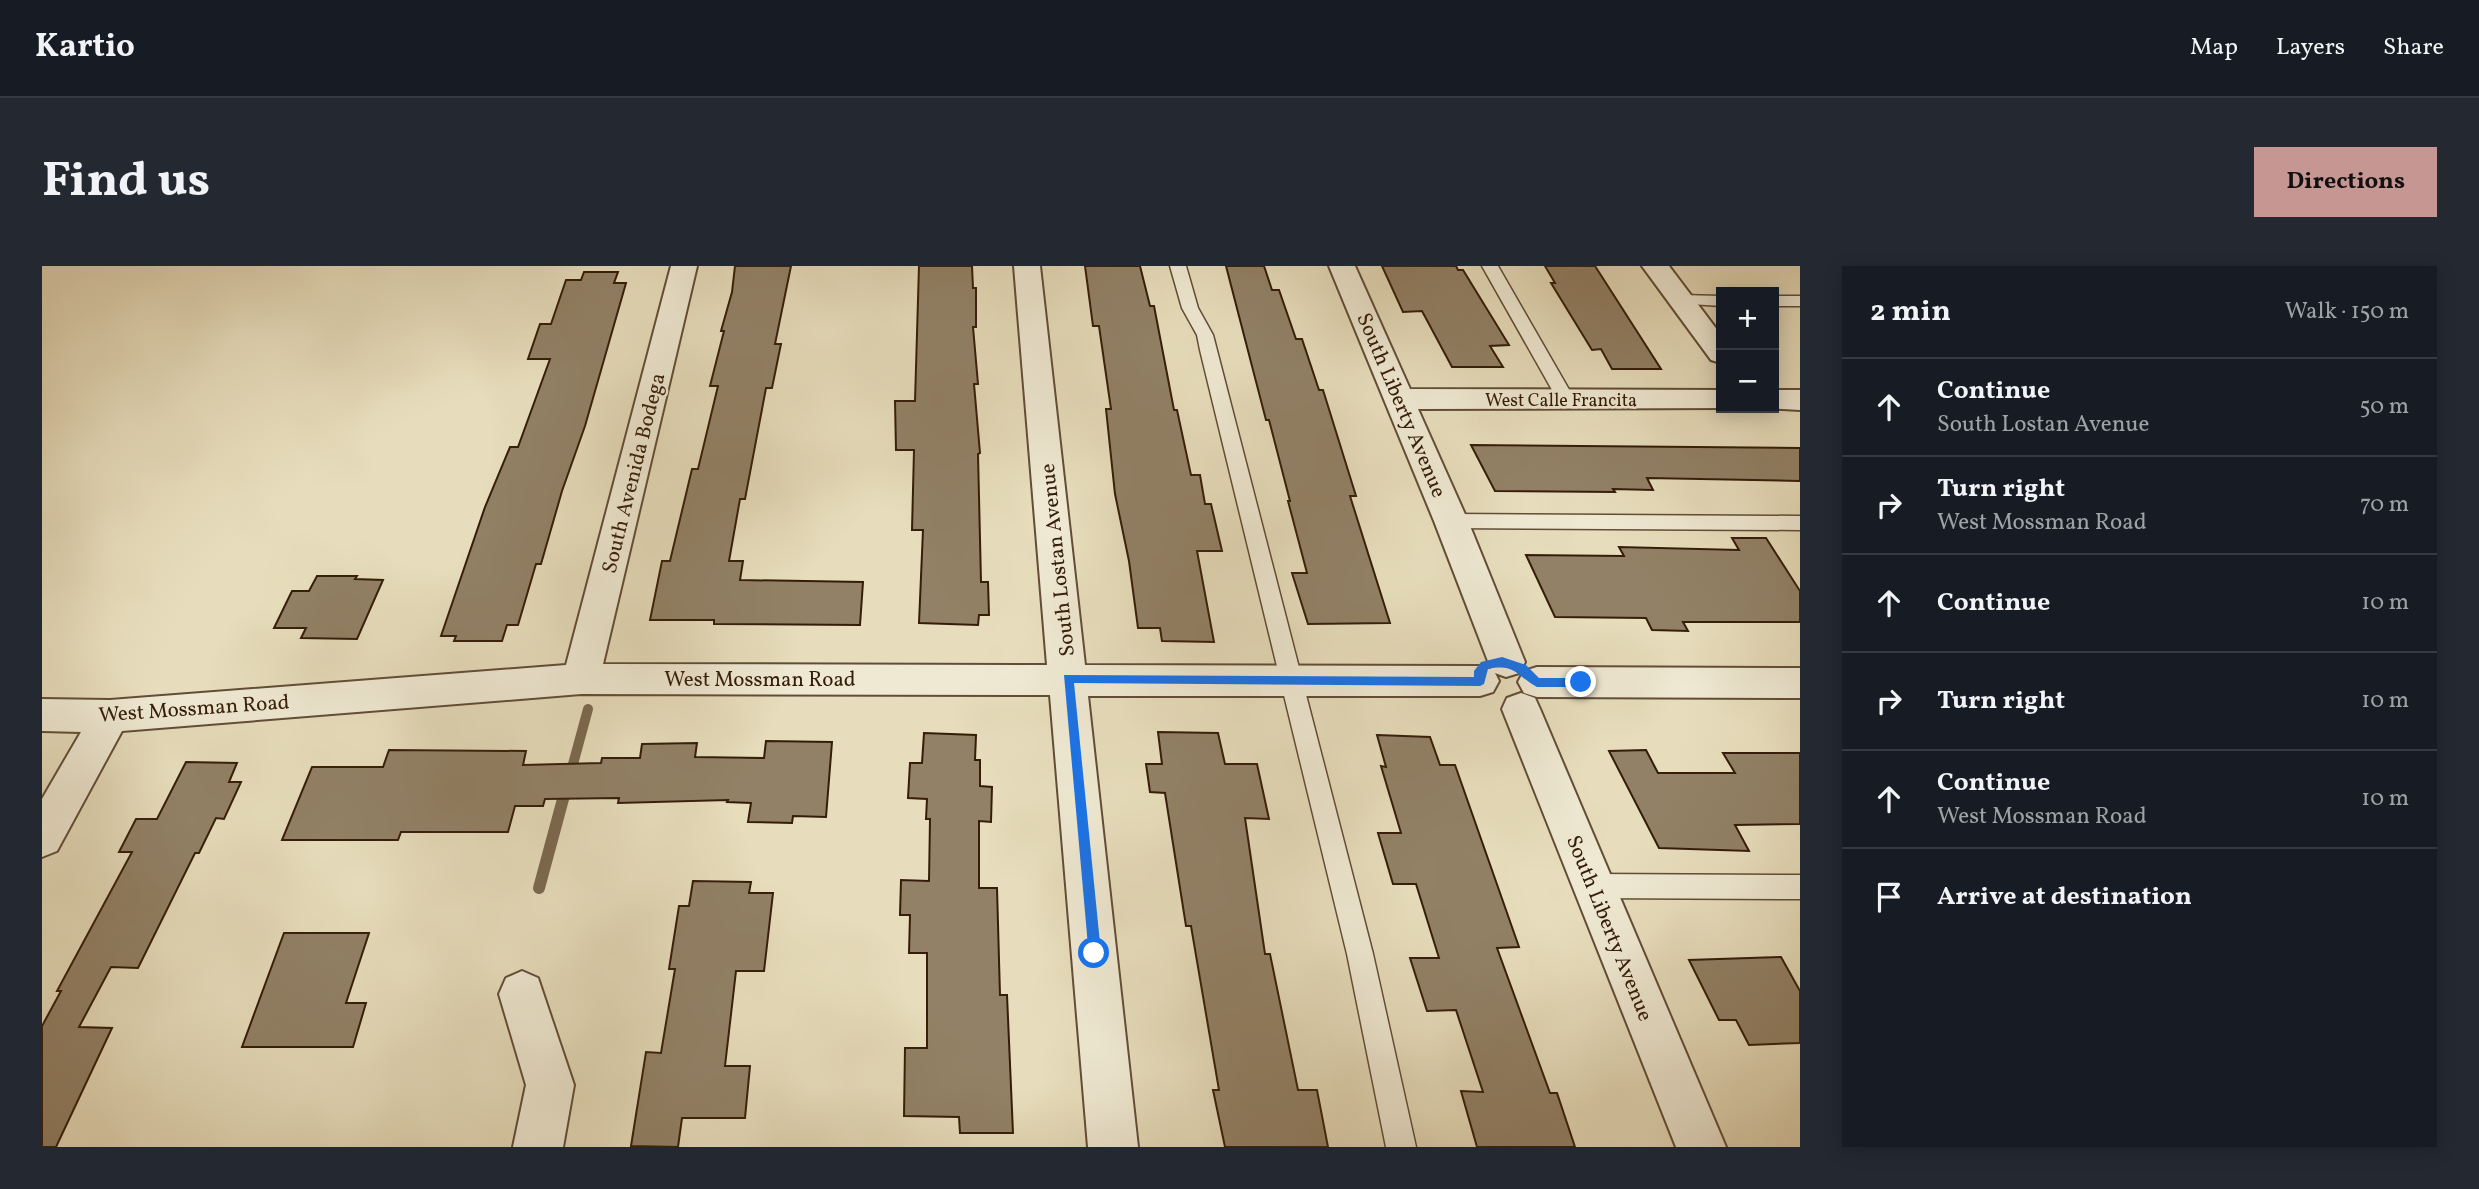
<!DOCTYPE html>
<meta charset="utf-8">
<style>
body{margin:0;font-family:Vollkorn,serif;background:#242831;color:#f1f3f6}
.controls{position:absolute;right:21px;top:21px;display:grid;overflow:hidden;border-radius:0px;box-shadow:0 4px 18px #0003}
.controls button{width:63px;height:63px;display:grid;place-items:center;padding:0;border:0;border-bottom:2px solid #363941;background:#171b24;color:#f1f3f6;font:35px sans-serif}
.stop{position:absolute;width:21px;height:21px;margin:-16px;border:5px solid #1a73e8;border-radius:50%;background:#fff}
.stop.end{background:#1a73e8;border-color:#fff;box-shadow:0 2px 7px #0008}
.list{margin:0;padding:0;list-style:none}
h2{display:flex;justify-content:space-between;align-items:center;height:91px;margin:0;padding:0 28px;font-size:30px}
h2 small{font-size:23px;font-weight:400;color:#9ea1a6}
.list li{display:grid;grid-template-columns:46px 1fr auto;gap:21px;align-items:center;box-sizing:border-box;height:98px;padding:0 28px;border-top:2px solid #363941}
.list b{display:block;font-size:26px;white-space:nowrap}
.list p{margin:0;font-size:23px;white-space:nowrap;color:#9ea1a6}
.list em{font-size:23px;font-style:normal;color:#9ea1a6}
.icon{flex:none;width:38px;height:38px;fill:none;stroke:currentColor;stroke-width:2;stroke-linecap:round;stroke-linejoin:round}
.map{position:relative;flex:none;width:1758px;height:881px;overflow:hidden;border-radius:0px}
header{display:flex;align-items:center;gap:42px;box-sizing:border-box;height:98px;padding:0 35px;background:#171b24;border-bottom:2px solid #363941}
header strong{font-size:33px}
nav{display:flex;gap:38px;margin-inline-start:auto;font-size:24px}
.intro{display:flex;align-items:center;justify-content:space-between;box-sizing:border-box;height:168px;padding:0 42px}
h1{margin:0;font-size:49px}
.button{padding:18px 32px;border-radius:0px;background:#c59692;color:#111;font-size:24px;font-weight:700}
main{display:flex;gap:42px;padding:0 42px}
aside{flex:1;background:#171b24;border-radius:0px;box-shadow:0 4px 18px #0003}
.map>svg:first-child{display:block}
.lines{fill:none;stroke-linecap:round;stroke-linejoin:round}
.stream-far1{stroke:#7b6950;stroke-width:10}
.stream{stroke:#7b6950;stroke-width:12}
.building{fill:#928166;stroke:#351d09;stroke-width:2}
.service-casing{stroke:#624d36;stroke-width:3}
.minor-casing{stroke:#624d36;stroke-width:4}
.service{fill:#efe9d3;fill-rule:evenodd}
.minor{fill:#efe9d3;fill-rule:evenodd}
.route{fill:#1a73e8}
.labels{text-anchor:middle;stroke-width:5;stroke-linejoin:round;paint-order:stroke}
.far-street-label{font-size:18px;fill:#351d09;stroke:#efe9d3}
.street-label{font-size:21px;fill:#351d09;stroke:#efe9d3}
</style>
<header>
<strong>Kartio</strong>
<nav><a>Map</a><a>Layers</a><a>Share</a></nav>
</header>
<div class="intro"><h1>Find us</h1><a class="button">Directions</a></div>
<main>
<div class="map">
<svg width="1758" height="881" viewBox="0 0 1758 881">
<rect width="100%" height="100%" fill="#e7ddbc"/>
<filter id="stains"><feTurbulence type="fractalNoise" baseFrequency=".00286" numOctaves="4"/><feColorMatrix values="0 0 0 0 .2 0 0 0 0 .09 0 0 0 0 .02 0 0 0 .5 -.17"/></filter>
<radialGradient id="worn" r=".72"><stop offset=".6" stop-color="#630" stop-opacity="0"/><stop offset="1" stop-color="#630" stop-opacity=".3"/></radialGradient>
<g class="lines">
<!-- stream-far1 -->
<path class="stream-far1" d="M524 524 546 443"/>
<!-- stream -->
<path class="stream" d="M497 622 524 522"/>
</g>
<!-- building -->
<g class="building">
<path d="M693 0H749L733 78H739L730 122H724L703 233H698L687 295H701L698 314 821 316 818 359 672 358V354H608L620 295H628L650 203H656L676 120H668L682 65H679L690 26Z"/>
<path d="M877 0H930L931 22H934V61H931L936 118H932L938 187 936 188 939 316H946L947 349H937L936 359 877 357 881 264H870L872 184H854L853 135H873Z"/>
<path d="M1043 0H1098L1108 40H1112L1132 144H1135L1149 209H1158L1163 238H1169L1180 285H1155L1172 376 1120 375 1118 362H1096L1087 295 1073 228 1064 143H1069L1057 60H1051Z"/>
<path d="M1184 0H1222L1230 24H1237L1254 73H1260L1277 124H1281L1314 230H1308L1348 357 1266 358 1250 307H1265L1246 235H1248L1227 154H1224Z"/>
<path d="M1340 0H1414L1416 4H1421L1467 79 1448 80 1461 101H1410L1380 45 1361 46Z"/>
<path d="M1503 0H1553L1619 103H1570L1559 83 1550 84 1509 17H1513Z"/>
<path d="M542 6H576L572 17H584L543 160 520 225 499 298H494L476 359H465L460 375H412L414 370H399L443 241 468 181H476L508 93H486L498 58H509L524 14H539Z"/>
<path d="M1429 179 1758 182V215L1605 212 1611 224 1571 223 1573 226 1453 225Z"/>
<path d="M1690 272H1724L1758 325V356H1641L1646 365 1610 364 1604 352 1513 351 1484 289 1582 290 1577 281 1697 284Z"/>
<path d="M275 310H315L313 313 341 314 315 373 259 372 264 362H232L250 325H267Z"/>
<path d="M1116 466 1176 467 1183 498H1215L1227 553 1203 552 1223 688H1228L1256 824H1275L1286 881H1183L1171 824H1177L1149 660H1144L1123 527 1108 526 1104 498H1120Z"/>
<path d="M882 467 934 469 933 494H938V520L950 521 949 556 937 555V622H955L958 729H965L971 867H918L917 851 862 850 863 782H885V687H867L868 649H858L859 614 887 615 888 553H884L885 533 866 532 868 497H880Z"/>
<path d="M1335 469 1388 471 1398 499H1413L1477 681 1455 682 1508 827H1515L1533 881H1435L1419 825 1441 826 1414 744 1385 745 1368 692H1397L1374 618H1351L1336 567H1359L1339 500 1344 501Z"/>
<path d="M724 475 790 476 784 551 751 550 750 557 706 556 709 537 685 536 686 534 576 537 577 532 503 533 501 540H473L466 566H359L356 574H240L270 501H341L347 484 484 485 481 499 559 497 560 492H598L600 478 655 477 653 491 722 492Z"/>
<path d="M1604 484 1616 507H1693L1681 487H1758V558L1693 559 1707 585 1617 582 1567 485Z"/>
<path d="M144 496 195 497 187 516H199L182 553 174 552 157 587H153L96 702 69 701 37 761 70 762 14 881H0V760L19 725H15L90 586H77L94 553H115Z"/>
<path d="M651 615 709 616 707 627H731L722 705H694L683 800H708L703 852H640L636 881 589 880 604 786 619 787 633 703H627L637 640H647Z"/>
<path d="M242 667H327L304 737H324L311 781H200Z"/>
<path d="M1739 691 1758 725V777L1707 779 1694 754H1677L1647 694Z"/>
</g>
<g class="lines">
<!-- service casing -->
<g class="service-casing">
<g id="service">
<path d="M1128 0H1144L1156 42 1171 69 1331 688 1374 881H1344L1305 688 1158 84 1155 69 1140 42Z"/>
<path d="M1440 0H1456L1533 134 1530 138H1518Z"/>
<path d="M1639 29 1679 30V40L1633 37 1631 34 1633 31Z"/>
<rect x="1732" y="30" width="26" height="10"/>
<path d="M1409 248 1758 250V264L1409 262 1402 260 1399 255 1402 250Z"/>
<path d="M1550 608 1758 609V633L1550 632 1541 628 1537 620 1541 612Z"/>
</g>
</g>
<!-- minor casing -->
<g class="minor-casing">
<g id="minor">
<path d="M629 0H655L561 398 1005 399 972 0H998L1043 399 1438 400 1449 403 1392 255 1287 0H1313L1368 123 1679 124V142H1687L1376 143 1426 255 1483 396 1477 407 1464 411 1453 407 1457 415 1451 426 1438 430H1046L1096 881H1046L1008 429 539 428 80 465 15 585 0 591V533L39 466 0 465V433L68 434 524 399Z"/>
<path d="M1600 0H1627L1679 69V97L1669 94Z"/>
<path d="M1732 124H1758V144L1724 142H1732Z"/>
<path d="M1495 401 1758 402V432L1495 431 1482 427 1476 416 1482 405Z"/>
<path d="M1479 427 1493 432 1498 443 1684 881H1634L1460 443 1465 432Z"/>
<path d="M480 705 496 712 532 819 521 881H471L484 819 457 728 464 712Z"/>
</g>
</g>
<!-- service -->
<use href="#service" class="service"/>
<!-- minor -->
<use href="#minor" class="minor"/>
</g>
<!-- route -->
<path class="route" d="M1460 391 1484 399 1497 412H1539L1545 416 1539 421H1495C1474 410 1474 397 1446 403L1442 418 1438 420 1032 417 1059 687 1057 691H1047L1022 409 1432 411V405L1439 396Z"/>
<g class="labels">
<!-- far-street labels -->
<g class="far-street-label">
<text x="1519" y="140">West Calle Francita</text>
</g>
<!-- street labels -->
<g class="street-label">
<text transform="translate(1360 139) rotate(67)" y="7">South Liberty Avenue</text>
<text transform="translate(591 207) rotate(-76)" y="7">South Avenida Bodega</text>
<text transform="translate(1015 294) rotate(-96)" y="7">South Lostan Avenue</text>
<text x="718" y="420">West Mossman Road</text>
<text transform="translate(152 442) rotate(-4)" y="7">West Mossman Road</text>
<text transform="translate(1568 662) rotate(68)" y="7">South Liberty Avenue</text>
</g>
</g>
<rect width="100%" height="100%" filter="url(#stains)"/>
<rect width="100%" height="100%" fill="url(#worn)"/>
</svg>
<div class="controls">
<button>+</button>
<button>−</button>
</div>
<div class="stop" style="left:1052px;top:687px"></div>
<div class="stop end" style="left:1539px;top:416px"></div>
</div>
<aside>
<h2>2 min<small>Walk · 150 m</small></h2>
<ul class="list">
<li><svg class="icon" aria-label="ahead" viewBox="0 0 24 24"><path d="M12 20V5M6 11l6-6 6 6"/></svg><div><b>Continue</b><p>South Lostan Avenue</p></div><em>50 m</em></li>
<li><svg class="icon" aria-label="right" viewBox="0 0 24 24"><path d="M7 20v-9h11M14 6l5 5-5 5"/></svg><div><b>Turn right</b><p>West Mossman Road</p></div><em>70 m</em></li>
<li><svg class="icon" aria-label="ahead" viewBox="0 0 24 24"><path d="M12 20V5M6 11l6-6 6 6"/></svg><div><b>Continue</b></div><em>10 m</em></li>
<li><svg class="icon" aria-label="right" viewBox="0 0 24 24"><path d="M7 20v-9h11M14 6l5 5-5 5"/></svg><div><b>Turn right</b></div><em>10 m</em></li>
<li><svg class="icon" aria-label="ahead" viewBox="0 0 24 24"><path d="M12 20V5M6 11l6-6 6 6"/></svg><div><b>Continue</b><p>West Mossman Road</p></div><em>10 m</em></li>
<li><svg class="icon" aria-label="arrive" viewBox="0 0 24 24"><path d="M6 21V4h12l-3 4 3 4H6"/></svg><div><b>Arrive at destination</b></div></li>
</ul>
</aside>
</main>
